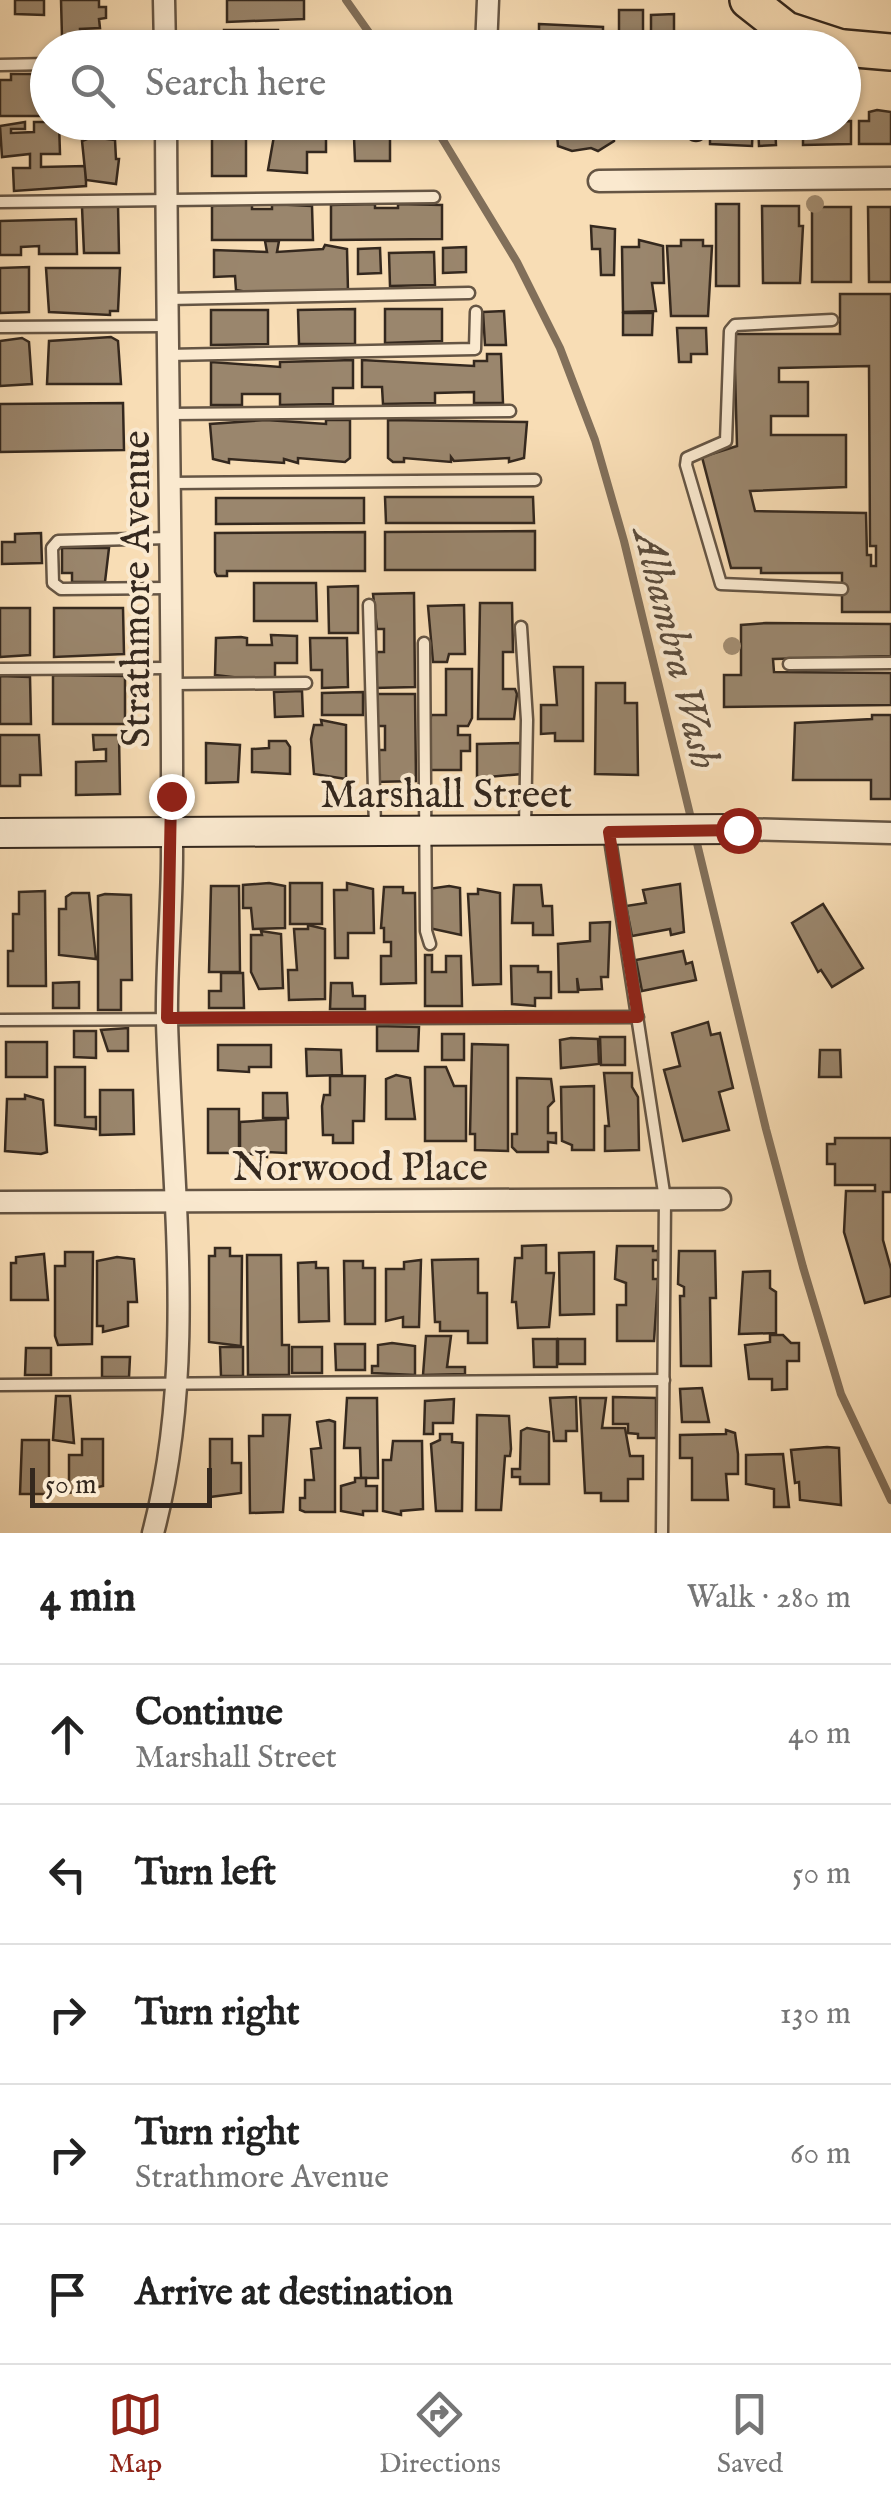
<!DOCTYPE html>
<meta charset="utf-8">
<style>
body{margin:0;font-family:"IM FELL English",serif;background:#f6f6f6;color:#222}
.scale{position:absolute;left:30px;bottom:25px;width:182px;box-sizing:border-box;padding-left:10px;border:5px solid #34281e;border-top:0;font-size:28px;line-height:35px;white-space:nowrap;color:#34281e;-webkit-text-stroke:8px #fae9cf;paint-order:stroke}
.stop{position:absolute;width:30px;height:30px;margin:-22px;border:8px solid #8f2418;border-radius:50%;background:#fff}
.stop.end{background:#8f2418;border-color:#fff;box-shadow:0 2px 10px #0008}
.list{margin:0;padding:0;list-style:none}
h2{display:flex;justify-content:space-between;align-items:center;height:130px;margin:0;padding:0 40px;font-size:42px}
h2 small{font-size:32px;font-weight:400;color:#767676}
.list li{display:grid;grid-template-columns:65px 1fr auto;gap:30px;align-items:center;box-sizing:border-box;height:140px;padding:0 40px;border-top:2px solid #e0e0e0}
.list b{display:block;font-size:38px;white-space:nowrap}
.list p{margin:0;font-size:32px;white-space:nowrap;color:#767676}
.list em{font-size:32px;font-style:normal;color:#767676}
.icon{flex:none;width:55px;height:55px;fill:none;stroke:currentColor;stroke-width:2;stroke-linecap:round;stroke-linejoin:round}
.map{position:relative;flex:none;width:891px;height:1533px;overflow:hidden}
.search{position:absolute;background:#fff;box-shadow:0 2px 8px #0004;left:30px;right:30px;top:30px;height:110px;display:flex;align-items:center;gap:25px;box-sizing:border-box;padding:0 35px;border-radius:55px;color:#767676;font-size:38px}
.sheet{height:830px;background:#fff}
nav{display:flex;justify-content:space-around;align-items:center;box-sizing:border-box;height:140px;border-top:2px solid #e0e0e0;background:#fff;font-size:28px;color:#767676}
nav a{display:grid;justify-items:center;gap:5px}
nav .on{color:#8f2418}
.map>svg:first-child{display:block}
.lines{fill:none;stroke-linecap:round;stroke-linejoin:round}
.stream{stroke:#816f5a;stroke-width:8}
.building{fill:#9a866d;stroke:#34281e;stroke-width:2.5;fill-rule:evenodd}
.lane-casing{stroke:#655544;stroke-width:15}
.street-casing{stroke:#655544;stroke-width:25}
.secondary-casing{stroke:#34281e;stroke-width:32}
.highway-casing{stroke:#34281e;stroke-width:40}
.lane{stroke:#fae9cf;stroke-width:10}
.street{stroke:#fae9cf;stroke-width:20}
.secondary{stroke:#fae9cf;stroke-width:28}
.highway{stroke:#f8ddb5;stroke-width:35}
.tree{fill:#a38e73}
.route{stroke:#8f2418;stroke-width:12}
.labels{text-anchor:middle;stroke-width:8;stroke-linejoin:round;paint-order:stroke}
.street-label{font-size:40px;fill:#34281e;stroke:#fae9cf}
.water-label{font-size:42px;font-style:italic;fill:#5b4c3c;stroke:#fae9cf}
</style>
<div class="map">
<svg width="891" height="1533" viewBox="0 0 891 1533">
<rect width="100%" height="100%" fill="#f8ddb5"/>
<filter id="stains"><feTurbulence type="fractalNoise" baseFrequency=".002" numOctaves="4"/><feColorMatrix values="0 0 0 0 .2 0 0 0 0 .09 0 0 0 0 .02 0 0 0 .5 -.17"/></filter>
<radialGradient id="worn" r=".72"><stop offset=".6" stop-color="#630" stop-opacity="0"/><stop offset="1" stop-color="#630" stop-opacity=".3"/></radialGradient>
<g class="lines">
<!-- stream -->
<g class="stream">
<path d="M346 0 380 48"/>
<path d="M432 122 517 262 560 348 595 440 624 541 766 1129 803 1267 841 1394 891 1500"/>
</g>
</g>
<!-- building -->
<g class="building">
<path d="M15 0H44V15L15 14Z"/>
<path d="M61 0H99V7H106V18L99 19 100 28 80 29V37H62Z"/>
<path d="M227 0H304V19L227 22Z"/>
<rect x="619" y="10" width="24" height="25"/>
<path d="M674 14V48H651V15Z"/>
<path d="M539 24 603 27V48H539Z"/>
<rect x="224" y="30" width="54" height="18"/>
<path d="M11 74H40V80H48V116H0V80H11Z"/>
<path d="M877 110 891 112V144H859V121H869V112Z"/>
<circle cx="696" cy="131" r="10"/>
<path d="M851 121V144L803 145V122Z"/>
<path d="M25 122V129H11V133L34 132V122H59L60 154H41V167L86 166V186L14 191 13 168H30V154L2 157 0 126Z"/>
<path d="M287 122H355V127L287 130Z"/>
<path d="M556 122H614V141L598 151 591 148 572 151 558 146Z"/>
<path d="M710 122H753L752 146 710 144Z"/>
<path d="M758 122H775L776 145 759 146Z"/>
<path d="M326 135V152H307V173L268 170 274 136Z"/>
<path d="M390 135V161H355L354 137Z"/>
<path d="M92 137 115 140 116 159H119L116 184 86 180 82 141Z"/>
<rect x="212" y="138" width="34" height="38"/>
<path d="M118 204 119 253H84L82 207Z"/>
<path d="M252 204V209H272V204L312 206 313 240H212V206Z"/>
<path d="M375 204V208H398V204L442 205V239L331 240V205Z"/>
<rect x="716" y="204" width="23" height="82"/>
<path d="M762 206H799V226H803L800 283H763Z"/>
<rect x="812" y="207" width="39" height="75"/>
<path d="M868 207H891V282H869Z"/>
<path d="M76 219 77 254H39V246L21 247V255H0V221Z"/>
<path d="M591 226 615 229 614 275H601L600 249H592Z"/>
<path d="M639 240 663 246 664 283H652L656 311 623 312 622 247H639Z"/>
<path d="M681 240H703V246H712L708 316H671L667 246H681Z"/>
<path d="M265 241H279L277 252 323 249 325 245 347 249 348 291 247 292 236 290 235 276 214 277V250L267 252Z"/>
<path d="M466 247V272L443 273V248Z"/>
<path d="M380 248 381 273 358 274V249Z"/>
<path d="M434 252 435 285 390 286 389 253Z"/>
<path d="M29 267V312L0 313V268Z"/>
<path d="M46 268H120L118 311H110V315L49 312Z"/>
<path d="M840 294H891V612H842V573H761V568H731L702 457 737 446 734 334H840ZM869 366 870 546H876V566H871V555H867L866 513 755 511 750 491 846 487V435H771V416H808V382H779V368Z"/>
<path d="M355 309V344H299L298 310Z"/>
<path d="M385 309H442V341L385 343Z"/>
<path d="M211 310H268V344L211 345Z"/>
<path d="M504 311 506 345H485L483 312Z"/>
<path d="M623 313H653L652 335H623Z"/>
<path d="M677 328H706L707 354H691V362H679Z"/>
<path d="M111 337 118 341 121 384H47L49 341Z"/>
<path d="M22 338 29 342 32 384 0 386V341Z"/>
<path d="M487 354H501L503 403H474V392L435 393V403L383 404 382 387H362V360L474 366V361H487Z"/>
<path d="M353 360V388H333V404L280 405V394H242V405H211V362L280 367V362Z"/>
<path d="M123 403 124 450 0 452V404Z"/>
<path d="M266 420 326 424V420H350V458L345 462 298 458V463L284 459V463L229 459V463L213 459 210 424Z"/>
<path d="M388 420 527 422 524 458 509 462V458L454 461 451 457V462L404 458V462H393L388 458Z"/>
<path d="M385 497H533L534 523H386Z"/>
<path d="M216 498H364V523L216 524Z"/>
<path d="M535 531V570H385V532Z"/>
<path d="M365 532V571H227V576H217L215 572V533Z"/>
<path d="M41 533 42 563 2 564V542H15V534Z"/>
<path d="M62 548H109L105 582H72V573H62Z"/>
<path d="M254 583H316L317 621H254Z"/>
<path d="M358 586V633H329L328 587Z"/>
<path d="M414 593 415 687 374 688 377 652H384V629H377L373 594Z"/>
<path d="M480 603H512L513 652H503V689H515L517 694 514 719H478Z"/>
<path d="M464 605 465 654H449L447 662H433L428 606Z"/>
<path d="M0 608H30V655L0 657Z"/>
<path d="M54 608H123L124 654 54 657Z"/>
<path d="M766 623 891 624V656L773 659 774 672 891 673V705L724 707V675H741V625Z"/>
<path d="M271 635 297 636V663H275V682L215 675 216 638 241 637 247 638V645H272Z"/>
<path d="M310 638H347L348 687 322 688V670H311Z"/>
<path d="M554 667H583V741H555V733L541 734V705H557Z"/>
<path d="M446 669H472V718L468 726H458V735H470V751H461V770H428L431 715H446Z"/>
<path d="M53 675 125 676V724H53Z"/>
<path d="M0 676 30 677 31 724H0Z"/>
<path d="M596 683H625V703H637L638 775 595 774Z"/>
<path d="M302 691 303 716 275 717 274 692Z"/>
<path d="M363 692V715H322V693Z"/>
<path d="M374 694H415L416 781 374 782 378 750H385V726H378Z"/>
<path d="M872 715H891V799H871V780H793L795 723 872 719Z"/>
<path d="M321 720 346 725V779L314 774 311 739 314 725H322Z"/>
<path d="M0 735H39L41 775H20V786H0Z"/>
<path d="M93 735H119L120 794 76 795V762L106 761V749L94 750Z"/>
<path d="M269 741H286L290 747V774L252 772V749L269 748Z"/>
<path d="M206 743 240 745 238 782 206 783Z"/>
<path d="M522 743V774L477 778V744Z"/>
<path d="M269 883 285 886V928L253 929 251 908H243V885Z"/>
<rect x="290" y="883" width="32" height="41"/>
<path d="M347 883 373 889 374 933H348V958H335L334 890H347Z"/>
<path d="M680 884 684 932 671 935 670 929 632 936 626 906 646 903 643 890Z"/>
<path d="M514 885H541L543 906H552L553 935H533V923H512Z"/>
<path d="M211 886H239L240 972H209Z"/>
<path d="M449 886 460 888 461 935 429 928 428 889Z"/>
<path d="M384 887H403V893H415L416 983 381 984V956H391V942H384V928H381Z"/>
<path d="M478 889 500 893 501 984 473 985 468 894H478Z"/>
<path d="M45 891 46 986H8V951H13V914H19V892Z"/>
<path d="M72 893H89L96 959 59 955V909H66V897Z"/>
<path d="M105 894 131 895 132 980H121V1010H98V896Z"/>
<path d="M823 904 863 968 832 987 821 970 818 972 792 923Z"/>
<path d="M610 922 608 977H601L602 989 579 990 577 978 578 992H559L558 944 590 941V923Z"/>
<path d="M308 925 325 929V999L289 1000 288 970H297L294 929H308Z"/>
<path d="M261 931 281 934 283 988 259 989 251 972V935H262Z"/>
<path d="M683 951 686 964 692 962 696 980 642 991 636 960Z"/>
<path d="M425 955H432V972H446V956H461L462 1006H425Z"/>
<path d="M511 966H538V972H551V998H535V1006L512 1004Z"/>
<path d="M221 973H243L244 1008H209V991H221Z"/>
<path d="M79 982V1008H53V983Z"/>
<path d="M331 983H352L353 996H365V1009H330Z"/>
<path d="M708 1022 711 1035 720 1033 733 1088 719 1092 729 1130 683 1141 664 1070 680 1066 672 1033Z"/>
<path d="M377 1026 419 1027 418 1051H377Z"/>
<path d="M128 1028V1051H108L101 1030Z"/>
<path d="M74 1031H96V1058L74 1057Z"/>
<rect x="442" y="1034" width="22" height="26"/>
<path d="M600 1037H625V1065H601Z"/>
<path d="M571 1038 598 1039 599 1064 561 1068 560 1040Z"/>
<rect x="6" y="1042" width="41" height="35"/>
<path d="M472 1044 508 1045V1151L475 1150V1134H470Z"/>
<path d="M218 1045H271V1067H249V1072L218 1070Z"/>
<path d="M306 1049 341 1050 342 1075 307 1076Z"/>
<path d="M820 1050H840L841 1077H819Z"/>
<path d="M55 1067H85V1117H96V1129L55 1125Z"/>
<path d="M425 1067H446L454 1086H466V1141H425Z"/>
<path d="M604 1073H632V1087L638 1097 639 1150 605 1151V1126H609Z"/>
<path d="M396 1075 410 1078 415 1119H386V1079Z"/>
<path d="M330 1076H365L364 1121H353V1143H333V1135H323L322 1106 324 1095H330Z"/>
<path d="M517 1078 551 1079 554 1101 548 1107V1133H556V1143L548 1142V1152H517L512 1147V1134H517Z"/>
<path d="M594 1086V1150H572V1145L562 1141 561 1087Z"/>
<path d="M100 1090H133L134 1134 100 1135Z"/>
<path d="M263 1093H287L288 1118H263Z"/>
<path d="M25 1095 43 1100 47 1152 41 1154 5 1151 7 1099H25Z"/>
<rect x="208" y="1109" width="31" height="44"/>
<path d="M286 1119V1153L267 1152V1157L240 1152V1122Z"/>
<path d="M835 1138H891V1192H883V1240L891 1269V1296L865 1303 844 1232 846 1191H875V1185H835V1164H827V1144H835Z"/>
<path d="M546 1245V1273H554L549 1327 518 1328 516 1302H512L515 1258H522V1246Z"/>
<path d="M617 1246H653V1251H658V1260H653V1279H658L654 1341H617V1305H626V1283L615 1279Z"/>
<path d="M215 1248H230V1256H242L241 1346 209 1342V1256H215Z"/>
<path d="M679 1251H715L716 1298H710L711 1366H681L680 1296H684V1287L678 1284Z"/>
<path d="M65 1252H93L92 1344 58 1345 55 1336V1266H65Z"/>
<path d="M594 1252V1314L560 1315 559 1253Z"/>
<path d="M44 1254 48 1300H11V1263H16V1257Z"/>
<path d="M247 1255H281L282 1345H289V1375H248Z"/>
<path d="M117 1257 134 1259 137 1302H128V1326L103 1332V1326H97V1261Z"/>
<path d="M478 1259V1293H487V1343H468V1331H440V1322H435L432 1260Z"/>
<path d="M421 1260 419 1327H403V1317L386 1321V1269H404V1262Z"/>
<path d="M344 1261H363V1268H375V1324H345Z"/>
<path d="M316 1262V1268H328L329 1321 299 1322 298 1263Z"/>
<path d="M770 1271V1288L776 1292V1333L739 1334 743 1272Z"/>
<path d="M770 1335H783L791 1343H799V1361H787V1389L772 1390V1379H749L745 1345 770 1342Z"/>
<path d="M426 1336H451L447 1367H465V1374L423 1375Z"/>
<path d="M533 1339H557V1367H534Z"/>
<rect x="558" y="1339" width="27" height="25"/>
<path d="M392 1343 415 1346V1375L372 1373V1366H378V1345Z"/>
<path d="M335 1344H365V1370H336Z"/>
<path d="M220 1347H243V1376H221Z"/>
<rect x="292" y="1347" width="30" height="26"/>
<path d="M26 1348H51V1375H25Z"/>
<path d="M102 1357H130L129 1377H102Z"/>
<path d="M702 1388 709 1422H682L680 1389Z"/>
<path d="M56 1396H70L74 1443 53 1440Z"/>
<path d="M576 1397 577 1431H566V1441H554L550 1398Z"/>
<path d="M613 1397 656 1398V1438H638V1434L628 1433V1424H613Z"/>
<path d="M347 1398H377L378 1478H361L360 1448H344Z"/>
<path d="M580 1398H606L602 1428H625L630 1456H643V1479H628V1501H601V1493H585Z"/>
<path d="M454 1399 453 1423H433V1434H424L425 1401Z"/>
<path d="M263 1415H290L283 1512 250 1513 249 1436H263Z"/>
<path d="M477 1415 509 1416 511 1449 510 1456H505L501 1510H476Z"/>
<path d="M329 1420 335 1422V1512H305L300 1510V1498H305V1480H314L311 1449 321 1448 317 1422Z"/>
<path d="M527 1428 549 1432V1484H520V1477H512V1469H520L521 1431Z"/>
<path d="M726 1430 735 1433 738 1454V1474H726L728 1500H692V1458H680V1435L726 1434Z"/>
<path d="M440 1434H452V1442L463 1443 462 1511H436L431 1444 440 1440Z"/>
<path d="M82 1439H103V1486L69 1493V1455H82Z"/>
<path d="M210 1439H232V1463H241V1493L210 1497Z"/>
<path d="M22 1440H49V1494H20Z"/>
<path d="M393 1441H422L423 1509 401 1511V1515L383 1511V1460H391Z"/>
<path d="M827 1447 839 1448 841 1505 800 1500 799 1482 795 1483 791 1450Z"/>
<path d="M783 1454 789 1507H774V1489L746 1484V1455Z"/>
<path d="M355 1478H366V1486H377V1511H363V1515L341 1511V1486L355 1482Z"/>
</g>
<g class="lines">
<!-- lane casing -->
<g class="lane-casing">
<g id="lane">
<path d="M0 65 48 64"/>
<path d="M0 202 434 197"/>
<path d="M168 299 469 293"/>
<path d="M832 320 735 325 730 331 726 441 687 458 686 465 721 584 842 589"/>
<path d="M0 327 167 326"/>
<path d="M168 355 475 349 476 312"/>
<path d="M169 414 510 411"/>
<path d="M170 483 535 480"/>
<path d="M168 538 58 541 52 548 53 583 61 589 169 588"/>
<path d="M369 605 375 827"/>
<path d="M521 627 527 720 525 827"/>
<path d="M424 643 426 931 430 944"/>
<path d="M789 664 891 663"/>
<path d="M0 669 170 668"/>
<path d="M171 684 306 683"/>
<path d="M609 833 665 1199 662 1533"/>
<path d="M0 1020 638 1017"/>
<path d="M0 1385 664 1380"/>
</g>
</g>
<!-- street casing -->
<g class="street-casing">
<g id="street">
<path d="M164 0 165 48"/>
<path d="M486 48 488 0"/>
<path d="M599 181 891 178"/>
<path d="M739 829 891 833"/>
<path d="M0 1202 720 1199"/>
<path d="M153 1533C197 1368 172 1190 167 1022 166 966 172 911 172 855 173 611 167 367 166 122"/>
</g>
</g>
<!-- secondary casing -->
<g class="secondary-casing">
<path id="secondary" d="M0 833 739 829"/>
</g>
<!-- highway casing -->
<g class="highway-casing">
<g id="highway">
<path d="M748 0 786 30 841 48"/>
<path d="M844 48 891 52"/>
</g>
</g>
<!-- lane -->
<use href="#lane" class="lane"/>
<!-- street -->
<use href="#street" class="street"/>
<!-- secondary -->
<use href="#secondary" class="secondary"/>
<!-- highway -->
<use href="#highway" class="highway"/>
</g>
<!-- trees -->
<g class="tree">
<circle cx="815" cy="204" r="9"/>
<circle cx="137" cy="477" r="9"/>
<circle cx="732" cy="646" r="9"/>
</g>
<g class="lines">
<!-- route -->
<path class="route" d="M171 796 167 1018 638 1017 609 832 738 830"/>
</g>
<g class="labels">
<!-- street labels -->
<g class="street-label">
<text transform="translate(135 589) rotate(-90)" y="14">Strathmore Avenue</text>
<text x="446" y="807">Marshall Street</text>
<text x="360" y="1180">Norwood Place</text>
</g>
<!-- water labels -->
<g class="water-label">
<text transform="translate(678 648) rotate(76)" y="15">Alhambra Wash</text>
</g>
</g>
<rect width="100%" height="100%" filter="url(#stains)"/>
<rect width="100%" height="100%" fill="url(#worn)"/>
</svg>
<div class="scale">50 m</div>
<div class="stop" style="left:738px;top:830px"></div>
<div class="stop end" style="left:171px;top:796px"></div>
<div class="search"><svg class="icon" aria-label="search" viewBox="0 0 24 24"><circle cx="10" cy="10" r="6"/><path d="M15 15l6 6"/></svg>Search here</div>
</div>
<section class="sheet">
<h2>4 min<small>Walk · 280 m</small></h2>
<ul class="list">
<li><svg class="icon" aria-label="ahead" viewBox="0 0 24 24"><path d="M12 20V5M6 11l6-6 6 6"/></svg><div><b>Continue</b><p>Marshall Street</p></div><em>40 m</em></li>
<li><svg class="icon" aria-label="left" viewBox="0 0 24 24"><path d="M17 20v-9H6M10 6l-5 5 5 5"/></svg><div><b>Turn left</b></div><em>50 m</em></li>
<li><svg class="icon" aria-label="right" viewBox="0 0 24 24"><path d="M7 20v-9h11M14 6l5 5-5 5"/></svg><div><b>Turn right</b></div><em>130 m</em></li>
<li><svg class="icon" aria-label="right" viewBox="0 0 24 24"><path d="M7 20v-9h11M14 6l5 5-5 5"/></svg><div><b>Turn right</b><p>Strathmore Avenue</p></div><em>60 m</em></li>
<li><svg class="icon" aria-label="arrive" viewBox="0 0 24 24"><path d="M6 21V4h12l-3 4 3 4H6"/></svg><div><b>Arrive at destination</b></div></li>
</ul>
</section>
<nav>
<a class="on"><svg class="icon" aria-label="map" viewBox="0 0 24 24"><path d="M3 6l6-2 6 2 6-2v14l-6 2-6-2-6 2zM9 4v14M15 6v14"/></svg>Map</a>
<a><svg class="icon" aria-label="directions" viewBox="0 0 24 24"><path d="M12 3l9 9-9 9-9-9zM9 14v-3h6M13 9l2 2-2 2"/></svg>Directions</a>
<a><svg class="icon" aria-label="saved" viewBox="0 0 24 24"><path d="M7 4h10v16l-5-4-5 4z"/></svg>Saved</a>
</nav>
